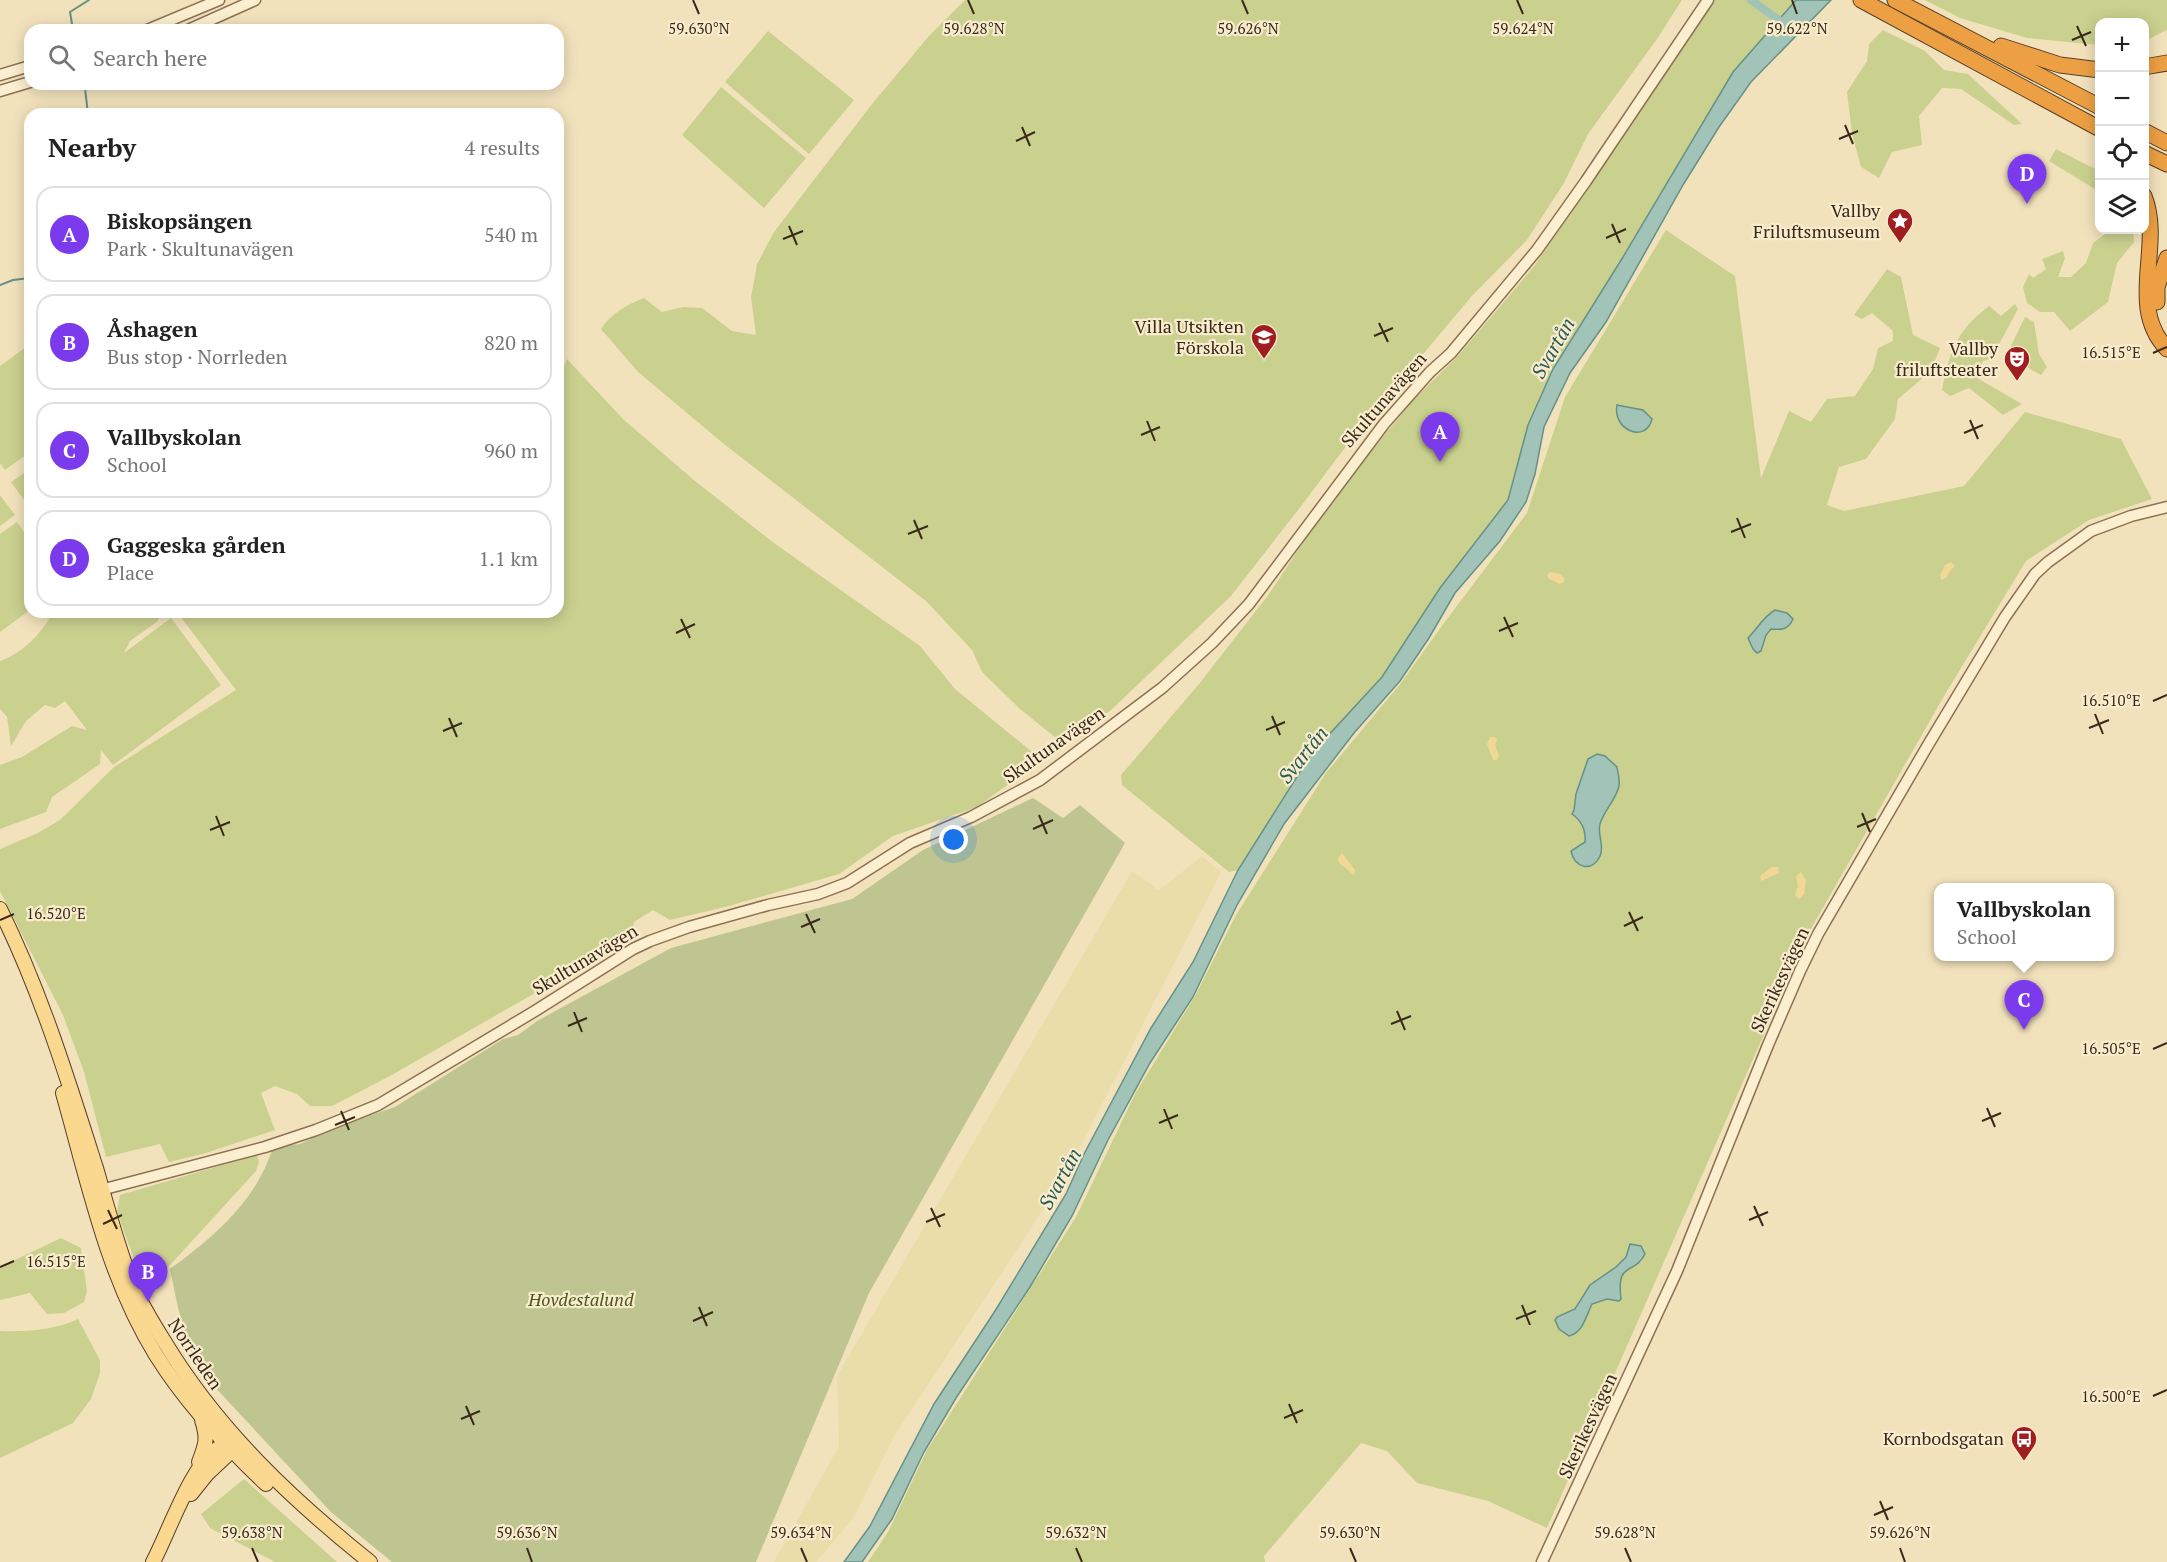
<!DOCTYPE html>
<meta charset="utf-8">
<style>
body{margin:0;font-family:"PT Serif",serif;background:#f6f6f6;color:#222}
.controls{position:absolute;right:18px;top:18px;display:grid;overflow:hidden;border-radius:12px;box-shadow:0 3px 15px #0003}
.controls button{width:54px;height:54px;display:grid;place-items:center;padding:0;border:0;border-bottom:2px solid #e0e0e0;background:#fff;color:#222;font:30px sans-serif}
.you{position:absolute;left:954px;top:840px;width:21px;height:21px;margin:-15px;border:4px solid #fff;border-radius:50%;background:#1a73e8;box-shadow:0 0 0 9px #1a73e833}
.badge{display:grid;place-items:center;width:39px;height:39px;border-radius:50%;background:#7c3aed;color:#fff;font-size:20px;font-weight:700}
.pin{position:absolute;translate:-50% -50px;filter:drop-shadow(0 2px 3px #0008)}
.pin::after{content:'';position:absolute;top:32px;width:21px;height:18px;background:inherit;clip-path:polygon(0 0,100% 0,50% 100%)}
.popup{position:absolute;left:1934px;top:883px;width:180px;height:78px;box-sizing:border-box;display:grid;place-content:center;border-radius:12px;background:#fff;filter:drop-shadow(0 2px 4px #0005);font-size:20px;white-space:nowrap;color:#767676}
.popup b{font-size:22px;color:#222}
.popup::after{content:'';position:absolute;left:50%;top:100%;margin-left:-12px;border:12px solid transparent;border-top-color:#fff}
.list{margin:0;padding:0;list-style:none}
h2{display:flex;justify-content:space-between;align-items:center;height:78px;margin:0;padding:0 24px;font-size:26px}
h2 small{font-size:20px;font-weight:400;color:#767676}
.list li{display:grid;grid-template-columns:39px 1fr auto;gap:18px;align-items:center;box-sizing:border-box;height:96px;margin:0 12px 12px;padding:0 12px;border:2px solid #e0e0e0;border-radius:18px}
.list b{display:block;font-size:22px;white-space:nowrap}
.list p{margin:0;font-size:20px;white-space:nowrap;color:#767676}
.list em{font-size:20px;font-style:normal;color:#767676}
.icon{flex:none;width:33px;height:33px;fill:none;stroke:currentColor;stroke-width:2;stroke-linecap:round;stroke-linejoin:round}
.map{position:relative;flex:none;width:2167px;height:1562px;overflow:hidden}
.search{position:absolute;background:#fff;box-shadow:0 3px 15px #0003;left:24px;top:24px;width:540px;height:66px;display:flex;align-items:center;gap:15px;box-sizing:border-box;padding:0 21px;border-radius:18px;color:#767676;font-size:22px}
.panel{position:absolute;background:#fff;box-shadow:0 3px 15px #0003;left:24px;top:108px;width:540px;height:510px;border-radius:18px}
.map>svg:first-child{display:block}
.farmland{fill:#e9dea9}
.green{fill:#cad18f}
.sand{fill:#f1d896}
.cemetery{fill:#bfc590}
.water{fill:#a1c3b8;stroke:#679186;stroke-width:1.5}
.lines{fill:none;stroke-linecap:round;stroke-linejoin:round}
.stream{stroke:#679186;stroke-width:2}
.canal{stroke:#a1c3b8;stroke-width:8}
.minor-casing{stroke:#8c7154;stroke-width:13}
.major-casing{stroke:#583f29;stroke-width:16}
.highway-casing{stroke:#583f29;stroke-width:17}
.minor{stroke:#fcefd0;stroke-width:10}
.major{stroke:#fad88f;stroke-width:14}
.highway{stroke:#eca043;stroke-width:15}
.ticks{fill:none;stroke:#39291a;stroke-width:2}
.labels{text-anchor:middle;stroke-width:4.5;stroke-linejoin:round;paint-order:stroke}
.poi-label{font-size:18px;fill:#39291a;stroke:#f9eccd;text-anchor:end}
.street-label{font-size:18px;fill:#39291a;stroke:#f9eccd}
.park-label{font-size:18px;font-style:italic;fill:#4a581f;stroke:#f9eccd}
.water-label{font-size:20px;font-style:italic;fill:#285b57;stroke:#f9eccd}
.ticks-label{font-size:15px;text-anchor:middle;fill:#39291a;stroke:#f9eccd;stroke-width:4.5;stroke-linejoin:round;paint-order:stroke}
</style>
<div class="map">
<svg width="2167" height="1562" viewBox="0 0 2167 1562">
<rect width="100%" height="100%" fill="#f2e2bc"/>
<!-- farmland -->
<path class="farmland" d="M1202 856 1221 872 1066 1175 893 1438 853 1519 816 1562H774L839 1446 837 1376 1132 871 1159 890Z"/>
<!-- green -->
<g class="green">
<path d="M965 0H1682L1657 39 1588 134 1564 183 1527 240 1471 297 1419 359 1406 366 1302 505 1231 596 1110 711 1061 742 1020 709 982 672 972 650 926 601 724 444 638 372 601 329C610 314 628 304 644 298L662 312 683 307 702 308 732 331 756 335 751 297 754 281 757 264 774 232 872 104 929 36Z"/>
<path d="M1713 0H1796L1733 72 1623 257 1553 369 1528 425 1508 500 1440 588 1382 677 1312 753 1238 870 1229 872 1122 785 1121 775 1199 684 1269 594 1329 503 1414 399 1458 356 1535 265Z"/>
<path d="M1925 0H2167V30L2145 41 2144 22H2100L2099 45 2027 38 1960 18Z"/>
<path d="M1883 30 1925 51 1944 70 1968 74 2022 124 2014 125 1961 89 1942 88 1919 116 1922 145 1892 152 1879 178 1861 167 1852 134 1847 92 1867 61 1869 44Z"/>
<path d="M768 31 854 100 809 154 725 82Z"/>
<path d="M721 87 806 158 764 208 682 135Z"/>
<path d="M2056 149 2099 171 2098 191 2049 161Z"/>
<path d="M1666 230 1735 276 1761 478 1789 411 1811 422 1827 399 1855 396 1873 369 1878 348 1893 341V331L1872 313 1862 319 1854 315 1887 269 1901 277 1913 335 1940 348 1931 371 1898 399 1895 419 1866 459 1839 467 1827 505 1844 511 1964 486 2025 412 2121 439 2152 499 2089 520 2026 561 1947 691 1808 934 1547 1528 1488 1501 1417 1483 1387 1451 1361 1443 1264 1556 1265 1562H868L888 1532 927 1450 1076 1217 1135 1094 1195 996 1236 915 1326 773 1401 683 1441 627 1527 513 1565 397Z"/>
<path d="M2110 230H2133L2134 242 2117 263 2108 302 2070 331 2054 312H2040L2027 303 2023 287 2029 274 2033 278 2046 269 2042 259 2063 251 2065 258 2058 277H2071L2086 263 2093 243Z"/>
<path d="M2015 304 2018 309 1991 359 1983 361 1977 378 2022 404 2003 415 1969 388 1950 396 1942 390C1950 351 1956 331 1989 306L2001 316Z"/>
<path d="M2025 317 2034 322 2039 354 2047 367 2041 375 2006 356Z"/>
<path d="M30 344V452L5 470 0 463V366Z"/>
<path d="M567 359 623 419 695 481 774 543 920 646 955 689 1042 760 977 807 893 836 839 874 729 906 670 920 653 910 634 922 631 938 390 1076 332 1106H310L297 1094 275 1086 261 1093 275 1130 206 1153 169 1162 160 1144 106 1157 84 1072 63 1015 0 891V849L38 833 60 820 114 767 236 690 177 612H277L279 614 281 612H364L357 619 369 612H558V382Z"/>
<path d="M30 469V508L11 482Z"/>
<path d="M0 495 15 515 0 526Z"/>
<path d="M17 522 30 541V610L0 632V534Z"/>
<path d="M53 612H160L158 621 130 641 124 653 171 618 221 685 113 765 101 750 100 764 52 797 46 812 0 829V765L22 757 72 726 87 730 65 701 55 708 45 705 26 721 11 746 7 717 0 709V661C22 654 43 632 53 612Z"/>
<path d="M257 1155 259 1162 256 1171 172 1263 157 1276 140 1275 117 1212 120 1195Z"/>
<path d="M61 1238 81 1248 87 1291 84 1302 64 1313 47 1314 30 1293 0 1300V1267Z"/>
<path d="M78 1319 100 1360V1373L91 1399 73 1423 0 1458V1331C27 1332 54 1330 78 1319Z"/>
<path d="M244 1479 337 1562H275L210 1528 201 1514Z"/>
</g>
<!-- sand -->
<g class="sand">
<path d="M1951 562 1955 566 1950 571 1946 578 1941 580 1940 575 1945 565Z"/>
<path d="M1550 572 1560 574 1565 579 1564 582 1560 584 1549 579 1547 575Z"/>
<path d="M1490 737H1495L1497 740 1495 745 1499 756 1497 760H1493L1487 744Z"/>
<path d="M1342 853 1355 870 1354 875 1339 863 1338 858Z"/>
<path d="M1772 867H1778L1779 873 1761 881 1760 876Z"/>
<path d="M1801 872 1806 881 1804 894 1799 899 1795 895 1798 886 1796 876Z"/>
</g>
<!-- cemetery -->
<path class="cemetery" d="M1033 798 1063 818 1080 805 1125 843 869 1293 756 1562H392L331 1512 212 1384 192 1353 178 1308 170 1269C214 1237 257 1200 273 1147L300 1144 345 1123 395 1107 503 1039 518 1035 537 1021 671 948 852 899 923 850Z"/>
<!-- water -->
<g class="water">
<path d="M1796 0H1831L1751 82 1719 127 1683 185 1606 322 1570 373 1544 427 1535 474 1526 502 1500 541 1455 593 1429 638 1400 681 1354 733 1284 824 1237 905 1193 997 1150 1063 1108 1140 1072 1216 1030 1287 956 1398 924 1452 892 1519 862 1562H844L870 1526 934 1404 995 1311 1066 1194 1084 1154 1151 1028 1193 962 1238 870 1312 753 1382 677 1440 588 1508 500 1528 425 1553 369 1623 257 1733 72Z"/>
<path d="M1617 405 1643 410 1652 419C1646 444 1612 430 1617 405Z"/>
<path d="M1775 610 1787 613 1793 619C1788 630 1782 630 1771 629L1766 635 1761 651 1757 653 1753 649 1748 638C1758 628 1763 617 1775 610Z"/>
<path d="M1597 754 1605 756 1617 767C1618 773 1620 780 1619 786 1616 800 1604 810 1600 824 1597 835 1605 846 1600 856 1592 873 1574 868 1571 851L1585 842C1586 830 1582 821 1572 814L1574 810 1576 794 1588 759Z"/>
<path d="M1630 1244 1641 1246 1645 1254C1634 1276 1616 1260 1621 1299L1619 1301 1607 1299 1592 1304C1586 1316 1583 1333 1569 1336L1559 1329 1555 1320 1557 1317 1575 1309 1590 1285 1616 1267 1626 1257Z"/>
</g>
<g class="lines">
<!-- stream -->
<g class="stream">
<path d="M73 30 70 12 89 0"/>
<path d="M85 88 88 114"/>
<path d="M0 285 13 280 30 278"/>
</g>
<!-- canal -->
<path class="canal" d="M1751 0 1787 26"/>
<!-- minor casing -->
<g class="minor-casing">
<g id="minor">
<path d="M147 30 219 0"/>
<path d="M188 30 255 0"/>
<path d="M0 75 30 66"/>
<path d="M0 91 30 82"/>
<path d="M97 1191 265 1147 316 1130 378 1105 535 1011 633 949 650 941 689 927 768 905 818 894 847 883 910 843 971 817 1040 780 1162 688 1212 643 1249 604 1384 424 1430 372 1451 353 1537 250 1586 181 1708 0"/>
<path d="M1542 1562 1677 1271 1768 1045 1800 971 1818 934 1928 745 2005 617 2035 574 2048 562 2091 531 2131 516 2167 507"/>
</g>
</g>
<!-- major casing -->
<g class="major-casing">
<g id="major">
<path d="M0 909C41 992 68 1080 96 1168 107 1206 117 1245 131 1281 140 1302 152 1322 164 1341 217 1429 290 1498 370 1562"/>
<path d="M63 1093C88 1181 107 1276 156 1355 186 1403 225 1445 266 1484"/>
<path d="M199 1462C206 1444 208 1439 202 1420"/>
<path d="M191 1494 207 1474 238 1445"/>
<path d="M153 1562C168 1534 192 1464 217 1449 222 1445 228 1445 235 1444"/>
</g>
</g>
<!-- highway casing -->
<g class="highway-casing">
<g id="highway">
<path d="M1861 0 2100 129"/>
<path d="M1895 0 2100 107"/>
<path d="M2001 46 2060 65 2100 70"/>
<path d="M2144 67 2167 63"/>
<path d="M2144 131 2167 143"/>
<path d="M2144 153 2167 164"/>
<path d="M2144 196C2164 246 2126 306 2167 349"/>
<path d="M2157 302V287L2167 258"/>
</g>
</g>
<!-- minor -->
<use href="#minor" class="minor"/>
<!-- major -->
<use href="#major" class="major"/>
<!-- highway -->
<use href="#highway" class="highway"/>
</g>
<!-- ticks -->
<path class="ticks" d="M693 0 699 14M968 0 974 14M1242 0 1248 14M1517 0 1523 14M1792 0 1797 14M2077 26 2086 46M2072 40 2091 32M1845 125 1853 144M1022 127 1030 146M1839 139 1858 131M1016 141 1035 132M1612 224 1620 243M789 226 797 245M1606 238 1626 229M783 239 803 231M1379 323 1388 342M1374 336 1393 328M2153 353 2167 347M1970 420 1978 439M1147 421 1155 441M1964 433 1983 425M1141 435 1160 427M1737 518 1745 538M914 520 922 539M1731 532 1751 524M908 534 928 526M1504 617 1513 637M681 619 690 638M1499 631 1518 623M676 633 695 624M2153 701 2167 695M2095 714 2103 734M1272 716 1280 735M449 718 457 737M2089 728 2109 720M1266 730 1285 722M443 731 462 723M1862 813 1870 832M1039 815 1047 834M216 816 224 836M1857 827 1876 819M1033 829 1053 820M210 830 230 822M1629 912 1638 931M806 914 815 933M0 920 14 914M1624 926 1643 917M801 927 820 919M1397 1011 1405 1030M574 1012 582 1032M1391 1024 1411 1016M568 1026 587 1018M2153 1049 2167 1043M1987 1108 1995 1127M1164 1109 1172 1129M341 1111 349 1130M1982 1121 2001 1113M1159 1123 1178 1115M335 1125 355 1117M1754 1206 1763 1226M931 1208 940 1227M108 1210 117 1229M1749 1220 1768 1212M926 1222 945 1214M103 1224 122 1215M0 1267 14 1261M1522 1305 1530 1325M699 1307 707 1326M1516 1319 1536 1311M693 1321 713 1312M2153 1396 2167 1390M1289 1404 1297 1423M466 1406 474 1425M1284 1418 1303 1410M461 1419 480 1411M1880 1501 1888 1520M1874 1515 1893 1507M252 1548 258 1562M527 1548 532 1562M801 1548 807 1562M1076 1548 1082 1562M1350 1548 1356 1562M1625 1548 1631 1562M1900 1548 1905 1562"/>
<!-- icons -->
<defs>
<g id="sight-pin" transform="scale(1.35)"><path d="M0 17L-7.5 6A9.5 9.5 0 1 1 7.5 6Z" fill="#a11e20" stroke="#f9eccd"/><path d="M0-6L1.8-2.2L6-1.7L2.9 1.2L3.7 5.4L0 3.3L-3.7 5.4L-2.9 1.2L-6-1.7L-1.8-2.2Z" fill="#fff"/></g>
<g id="school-pin" transform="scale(1.35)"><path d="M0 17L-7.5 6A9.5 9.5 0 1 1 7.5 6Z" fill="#a11e20" stroke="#f9eccd"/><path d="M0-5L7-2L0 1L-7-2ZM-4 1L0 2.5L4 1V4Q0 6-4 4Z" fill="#fff"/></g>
<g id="theatre-pin" transform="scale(1.35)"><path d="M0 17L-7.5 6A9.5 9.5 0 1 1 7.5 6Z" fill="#a11e20" stroke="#f9eccd"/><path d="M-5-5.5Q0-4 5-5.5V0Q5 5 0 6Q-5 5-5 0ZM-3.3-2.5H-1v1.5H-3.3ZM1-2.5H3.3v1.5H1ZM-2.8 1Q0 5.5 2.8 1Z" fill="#fff"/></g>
<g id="bus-pin" transform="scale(1.35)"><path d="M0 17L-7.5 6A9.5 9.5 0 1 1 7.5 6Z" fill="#a11e20" stroke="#f9eccd"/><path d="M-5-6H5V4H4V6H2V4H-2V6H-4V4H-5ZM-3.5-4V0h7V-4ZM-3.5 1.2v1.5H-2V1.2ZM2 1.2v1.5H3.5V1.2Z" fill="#fff"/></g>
</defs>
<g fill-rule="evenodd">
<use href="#sight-pin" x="1900" y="221"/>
<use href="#school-pin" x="1264" y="337"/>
<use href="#theatre-pin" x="2017" y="359"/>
<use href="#bus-pin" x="2024" y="1439"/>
</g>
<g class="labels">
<!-- poi labels -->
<g class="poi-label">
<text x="1880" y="217">Vallby<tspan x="1880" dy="21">Friluftsmuseum</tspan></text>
<text x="1244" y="333">Villa Utsikten<tspan x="1244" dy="21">Förskola</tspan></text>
<text x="1998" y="355">Vallby<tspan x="1998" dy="21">friluftsteater</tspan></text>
<text x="2004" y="1445">Kornbodsgatan</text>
</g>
<!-- street labels -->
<g class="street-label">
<text transform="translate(1384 400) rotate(-49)" y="6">Skultunavägen</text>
<text transform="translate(1054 745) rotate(-35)" y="6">Skultunavägen</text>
<text transform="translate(585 960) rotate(-31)" y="6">Skultunavägen</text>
<text transform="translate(1780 980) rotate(-65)" y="6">Skerikesvägen</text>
<text transform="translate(195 1354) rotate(56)" y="6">Norrleden</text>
<text transform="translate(1588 1426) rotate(-65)" y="6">Skerikesvägen</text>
</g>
<!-- park labels -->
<g class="park-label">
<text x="581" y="1306">Hovdestalund</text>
</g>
<!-- water labels -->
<g class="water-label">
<text transform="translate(1553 348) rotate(-60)" y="7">Svartån</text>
<text transform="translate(1303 755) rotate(-51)" y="7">Svartån</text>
<text transform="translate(1060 1179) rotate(-61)" y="7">Svartån</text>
</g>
</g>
<g class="ticks-label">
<text x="699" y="34">59.630°N</text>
<text x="974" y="34">59.628°N</text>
<text x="1248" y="34">59.626°N</text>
<text x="1523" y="34">59.624°N</text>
<text x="1797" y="34">59.622°N</text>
<text x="2111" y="358">16.515°E</text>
<text x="2111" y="706">16.510°E</text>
<text x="56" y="919">16.520°E</text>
<text x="2111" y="1054">16.505°E</text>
<text x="56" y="1267">16.515°E</text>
<text x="2111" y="1402">16.500°E</text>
<text x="252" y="1538">59.638°N</text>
<text x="527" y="1538">59.636°N</text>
<text x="801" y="1538">59.634°N</text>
<text x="1076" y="1538">59.632°N</text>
<text x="1350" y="1538">59.630°N</text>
<text x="1625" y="1538">59.628°N</text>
<text x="1900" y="1538">59.626°N</text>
</g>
</svg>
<div class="controls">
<button>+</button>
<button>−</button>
<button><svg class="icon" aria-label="locate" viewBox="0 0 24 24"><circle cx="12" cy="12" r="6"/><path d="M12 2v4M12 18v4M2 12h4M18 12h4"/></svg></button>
<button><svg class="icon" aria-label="layers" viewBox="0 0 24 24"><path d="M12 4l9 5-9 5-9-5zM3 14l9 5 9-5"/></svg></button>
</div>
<div class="you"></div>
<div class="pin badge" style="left:1440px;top:462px">A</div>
<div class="pin badge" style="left:148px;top:1302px">B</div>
<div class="pin badge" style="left:2024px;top:1030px">C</div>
<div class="popup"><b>Vallbyskolan</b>School</div>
<div class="pin badge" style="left:2027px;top:204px">D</div>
<div class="search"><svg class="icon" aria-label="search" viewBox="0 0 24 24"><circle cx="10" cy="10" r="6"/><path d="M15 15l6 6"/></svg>Search here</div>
<section class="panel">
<h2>Nearby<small>4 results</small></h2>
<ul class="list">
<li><span class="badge">A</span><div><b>Biskopsängen</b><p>Park · Skultunavägen</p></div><em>540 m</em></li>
<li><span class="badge">B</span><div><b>Åshagen</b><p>Bus stop · Norrleden</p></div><em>820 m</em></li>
<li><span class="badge">C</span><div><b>Vallbyskolan</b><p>School</p></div><em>960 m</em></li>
<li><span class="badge">D</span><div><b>Gaggeska gården</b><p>Place</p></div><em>1.1 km</em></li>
</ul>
</section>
</div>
